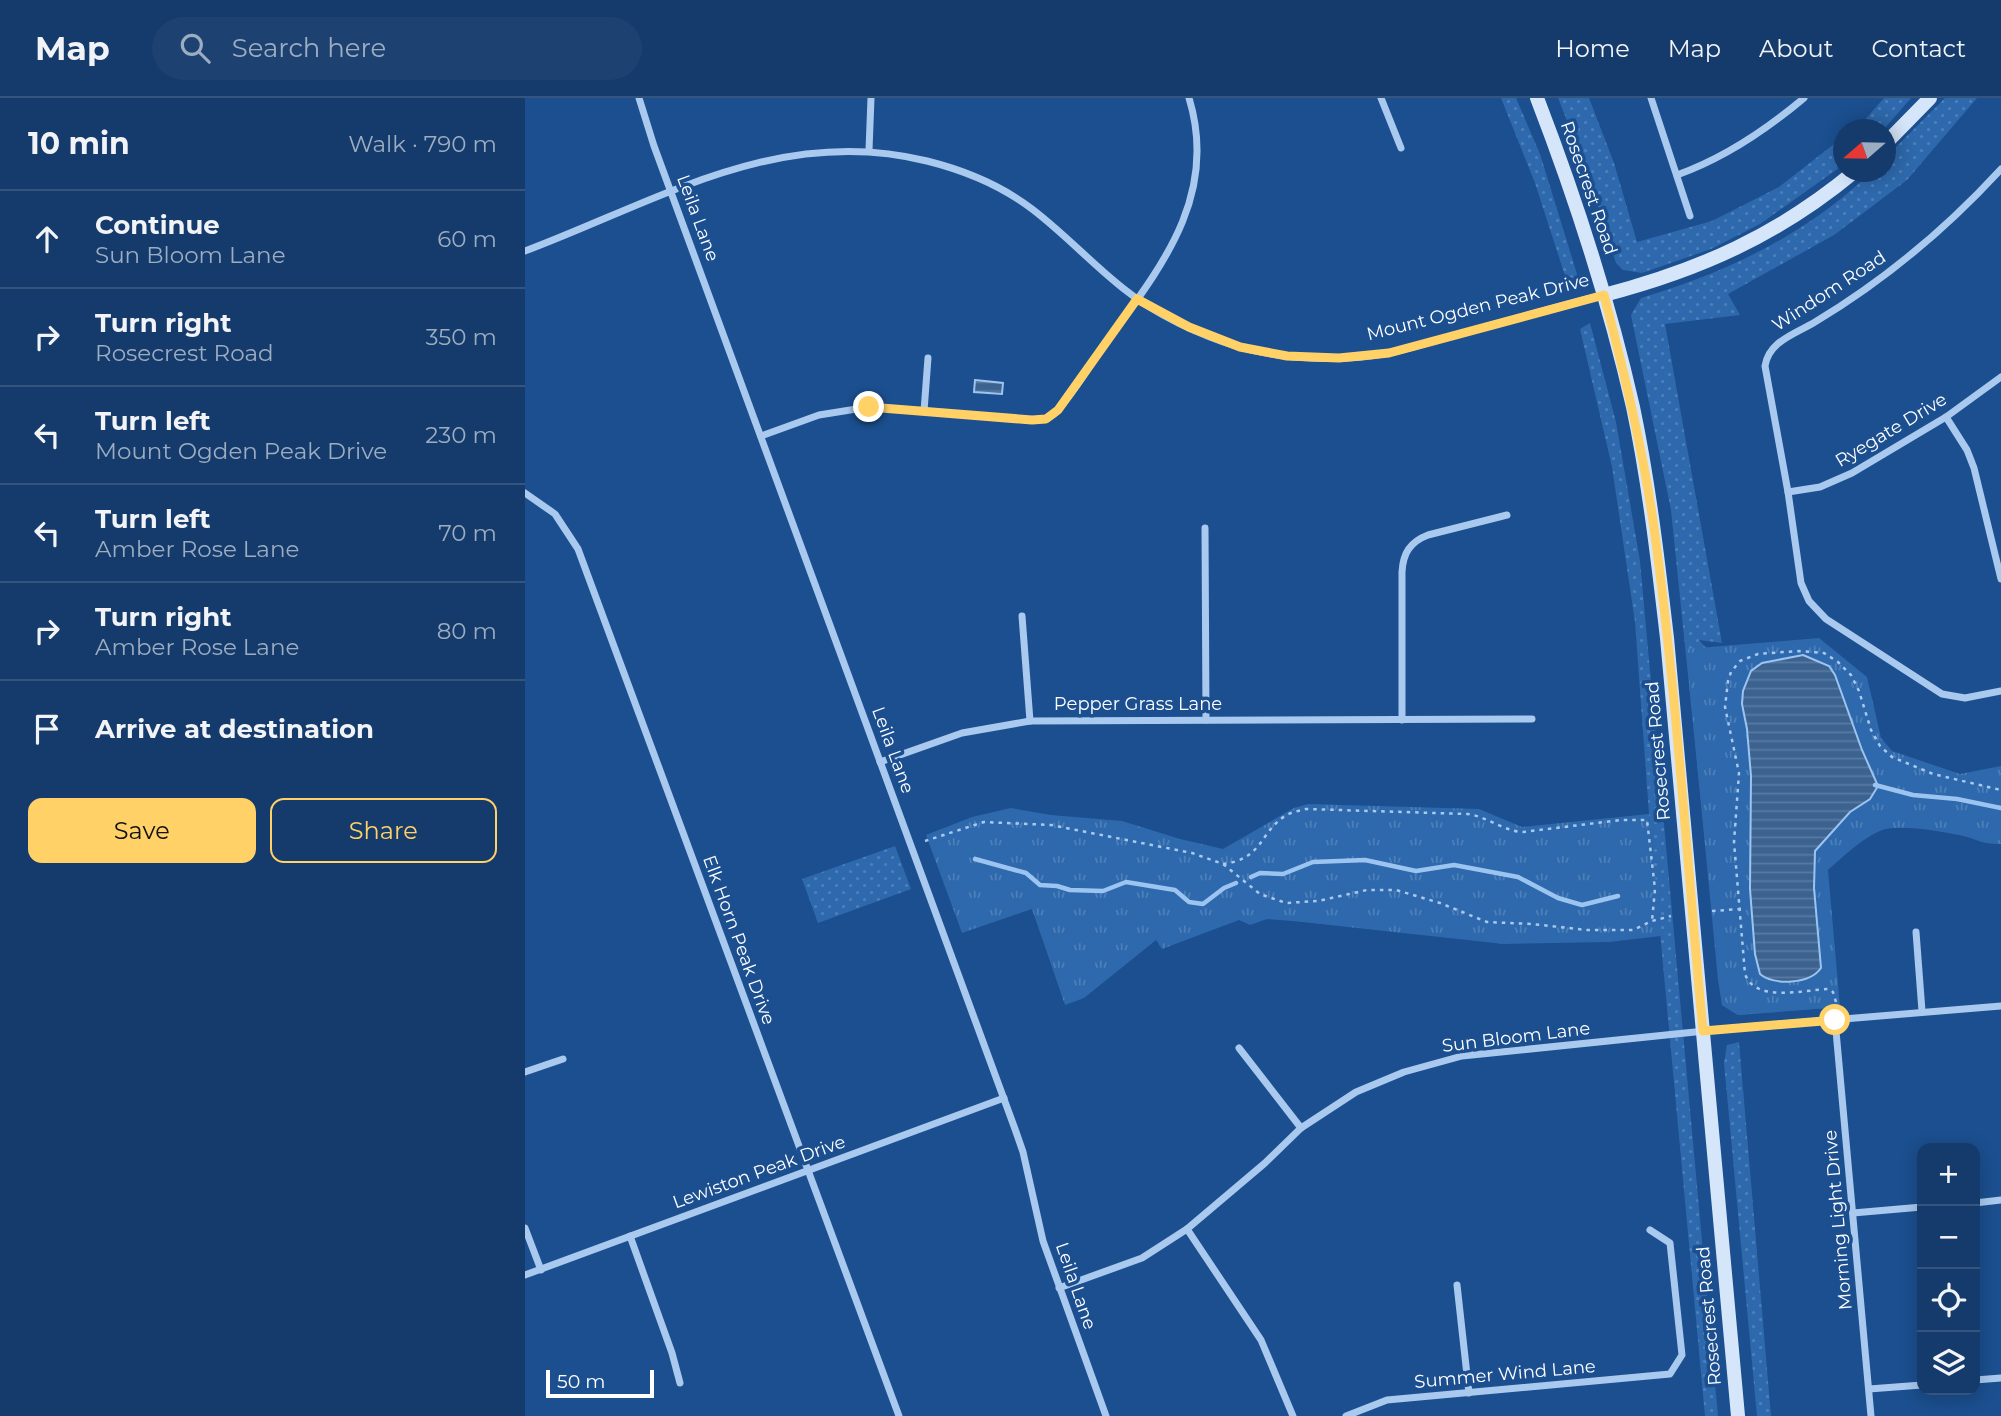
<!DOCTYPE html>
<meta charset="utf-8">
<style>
body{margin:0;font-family:Montserrat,sans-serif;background:#1d4271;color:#f1f3f6}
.controls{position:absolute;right:21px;bottom:21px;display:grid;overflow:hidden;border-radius:14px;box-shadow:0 4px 18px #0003}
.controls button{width:63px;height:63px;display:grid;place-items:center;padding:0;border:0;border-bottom:2px solid #33557e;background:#143b6b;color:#f1f3f6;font:35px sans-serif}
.compass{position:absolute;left:1308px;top:21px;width:63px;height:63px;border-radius:50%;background:#143b6b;box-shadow:0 4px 18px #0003;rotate:250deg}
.scale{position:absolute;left:21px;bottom:18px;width:108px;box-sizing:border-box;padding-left:7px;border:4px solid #fff;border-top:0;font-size:19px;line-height:24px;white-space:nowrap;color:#fff;-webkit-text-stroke:5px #1b4f8f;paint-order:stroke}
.stop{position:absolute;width:21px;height:21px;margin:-16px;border:5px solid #ffd166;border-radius:50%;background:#fff}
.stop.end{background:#ffd166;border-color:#fff;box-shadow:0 2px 7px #0008}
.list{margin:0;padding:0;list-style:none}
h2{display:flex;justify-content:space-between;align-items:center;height:91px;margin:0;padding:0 28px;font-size:30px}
h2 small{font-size:23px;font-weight:400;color:#9dadc1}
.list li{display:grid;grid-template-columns:46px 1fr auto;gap:21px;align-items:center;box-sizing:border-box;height:98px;padding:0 28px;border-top:2px solid #33557e}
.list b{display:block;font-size:26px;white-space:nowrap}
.list p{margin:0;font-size:23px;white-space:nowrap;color:#9dadc1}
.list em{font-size:23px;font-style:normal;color:#9dadc1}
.actions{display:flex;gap:14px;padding:21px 28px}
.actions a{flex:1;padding:16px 0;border:2px solid #ffd166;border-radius:14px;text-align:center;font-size:24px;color:#ffd166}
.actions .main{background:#ffd166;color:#111}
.icon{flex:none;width:38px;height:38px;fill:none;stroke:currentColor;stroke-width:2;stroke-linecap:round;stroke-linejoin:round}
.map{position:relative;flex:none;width:1476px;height:1318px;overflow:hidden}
header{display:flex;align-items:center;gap:42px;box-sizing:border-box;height:98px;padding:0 35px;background:#143b6b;border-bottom:2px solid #33557e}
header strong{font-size:33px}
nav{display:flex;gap:38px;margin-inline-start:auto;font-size:24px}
.search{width:490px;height:63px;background:#1d4271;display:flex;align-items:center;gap:18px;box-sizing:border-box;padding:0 24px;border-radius:38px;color:#9dadc1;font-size:26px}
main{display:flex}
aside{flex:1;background:#143b6b}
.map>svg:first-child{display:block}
.grass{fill:url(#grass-dots)}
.park{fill:url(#park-tufts)}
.water{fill:url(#water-rules);stroke:#9cc4f0;stroke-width:2}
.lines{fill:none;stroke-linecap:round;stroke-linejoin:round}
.stream{stroke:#9cc4f0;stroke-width:4.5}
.path{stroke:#a9c9ee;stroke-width:2.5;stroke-dasharray:3.5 5;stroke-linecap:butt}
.street{stroke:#a9c9ee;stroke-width:7}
.secondary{stroke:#d6e6fa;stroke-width:14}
.route{stroke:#ffd166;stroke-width:9}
.labels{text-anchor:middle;stroke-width:7;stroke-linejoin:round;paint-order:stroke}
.street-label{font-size:18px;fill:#fff;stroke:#1b4f8f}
</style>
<header>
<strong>Map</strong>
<div class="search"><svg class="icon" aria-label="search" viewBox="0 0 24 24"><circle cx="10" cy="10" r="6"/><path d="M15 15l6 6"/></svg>Search here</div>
<nav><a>Home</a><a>Map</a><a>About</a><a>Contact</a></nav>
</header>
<main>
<aside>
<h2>10 min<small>Walk · 790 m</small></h2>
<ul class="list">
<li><svg class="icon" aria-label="ahead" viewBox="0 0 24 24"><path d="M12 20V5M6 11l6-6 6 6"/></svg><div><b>Continue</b><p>Sun Bloom Lane</p></div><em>60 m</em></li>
<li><svg class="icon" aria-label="right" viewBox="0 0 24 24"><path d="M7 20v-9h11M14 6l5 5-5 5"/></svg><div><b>Turn right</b><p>Rosecrest Road</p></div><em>350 m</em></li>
<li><svg class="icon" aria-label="left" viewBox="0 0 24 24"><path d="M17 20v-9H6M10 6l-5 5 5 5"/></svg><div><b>Turn left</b><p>Mount Ogden Peak Drive</p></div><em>230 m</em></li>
<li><svg class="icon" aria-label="left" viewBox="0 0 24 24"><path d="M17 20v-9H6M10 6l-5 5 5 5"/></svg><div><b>Turn left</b><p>Amber Rose Lane</p></div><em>70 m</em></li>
<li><svg class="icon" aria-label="right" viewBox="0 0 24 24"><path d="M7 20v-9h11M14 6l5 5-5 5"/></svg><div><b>Turn right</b><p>Amber Rose Lane</p></div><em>80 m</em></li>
<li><svg class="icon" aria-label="arrive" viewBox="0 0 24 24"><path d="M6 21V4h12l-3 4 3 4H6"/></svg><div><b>Arrive at destination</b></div></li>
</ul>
<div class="actions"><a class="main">Save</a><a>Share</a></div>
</aside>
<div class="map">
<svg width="1476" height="1318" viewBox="0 0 1476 1318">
<defs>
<pattern id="grass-dots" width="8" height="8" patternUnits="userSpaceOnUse" patternTransform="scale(1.75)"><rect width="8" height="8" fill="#2e69ad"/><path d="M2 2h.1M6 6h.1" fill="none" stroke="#4d80b9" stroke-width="1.8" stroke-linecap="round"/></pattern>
<pattern id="park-tufts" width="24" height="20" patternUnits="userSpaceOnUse" patternTransform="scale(1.75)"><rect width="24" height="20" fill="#2e69ad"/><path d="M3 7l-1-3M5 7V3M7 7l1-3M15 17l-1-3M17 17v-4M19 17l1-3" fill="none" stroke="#4d80b9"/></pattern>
<pattern id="water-rules" width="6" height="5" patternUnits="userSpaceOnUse" patternTransform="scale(1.75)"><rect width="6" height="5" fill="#3c6290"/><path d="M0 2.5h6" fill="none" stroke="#597aa1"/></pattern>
</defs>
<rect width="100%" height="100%" fill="#1b4f8f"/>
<!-- grass -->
<g class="grass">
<path d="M976 0H991L1015 56 1052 176 1050 184 1044 190 1010 85Z"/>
<path d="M1033 0H1064L1089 65 1112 144 1187 123 1254 89 1318 39V67L1235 126 1186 151 1117 175 1098 172 1091 165 1055 55Z"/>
<path d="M1359 0H1386L1359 31H1328L1338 24Z"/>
<path d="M1420 0H1452L1382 82 1309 137 1203 196 1215 217 1140 226 1197 545 1174 542 1202 573 1307 896 1315 909 1213 917 1197 907 1146 412 1106 217 1116 200C1200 175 1283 136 1346 74H1360L1361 59Z"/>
<path d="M1065 225 1091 324 1115 463 1193 1318H1180L1124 716 1110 524 1087 369 1055 231Z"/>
<path d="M370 748 386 791 293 825 277 781Z"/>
<path d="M1214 944 1246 1318H1232L1199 965 1202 947Z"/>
</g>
<!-- park -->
<g class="park">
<path d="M1294 540 1342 579 1356 640 1367 653 1435 676 1476 668V746C1454 746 1453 741 1434 737 1415 733 1374 726 1357 732 1337 740 1319 758 1303 772L1315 909 1213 917 1197 907 1193 882 1161 551Z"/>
<path d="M783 706 954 711 997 729 1124 716 1136 838 1084 844 979 846 768 823 742 821 725 827 714 822 637 851 631 842 559 900 540 907 507 811 437 835 401 737 447 719 486 710 526 717 597 723 655 741 698 751 769 710Z"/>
</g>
<!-- water -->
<g class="water">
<path d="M450 282 478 285 477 296 449 294Z"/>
<path d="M1278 557 1304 568 1310 577 1337 652 1353 688 1345 701 1325 714 1290 753 1289 790 1296 870C1285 886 1249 888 1235 876L1230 856 1225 791 1226 678 1222 631 1217 606 1218 593 1226 573 1237 565Z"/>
</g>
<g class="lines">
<!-- stream -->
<g class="stream">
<path d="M1350 687 1388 697 1432 701 1476 710"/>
<path d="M450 761 501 775 515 787 532 788 545 792 578 793 601 784 650 792 664 804 678 806 699 790 711 785"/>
<path d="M726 779 735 775 758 776 788 764 840 762 891 773 929 767 993 779 1033 800 1057 807 1093 798"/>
</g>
<!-- path -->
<g class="path">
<path d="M400 743 459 724 526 727 667 755 698 766 735 796 761 805 793 803 842 792H871L915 805 962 824 1007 826 1062 832H1108L1127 823 1146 818"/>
<path d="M698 766C738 761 734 735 760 718 766 714 774 713 781 711L943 716C963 719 978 733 998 734L1096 722H1122L1130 791 1127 823"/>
<path d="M1187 813 1216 811"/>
<path d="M1311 904 1308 894 1303 891C1279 892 1230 905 1220 876L1209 744 1214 675 1200 609 1203 583 1206 574 1215 563 1233 556 1274 553 1299 555 1313 564 1326 577 1334 593 1346 632 1355 648 1367 659 1408 676 1476 692"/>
</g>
<!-- street -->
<g class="street">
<path d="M114 0 129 48 490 1031 498 1054 518 1143 581 1318"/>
<path d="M856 0 876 50"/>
<path d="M1126 0 1165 118"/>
<path d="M344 52 346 0"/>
<path d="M1476 71C1421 131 1360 182 1290 224 1270 236 1244 243 1240 268L1263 394 1276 485 1284 503 1301 521 1417 596 1440 600 1476 593"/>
<path d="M1152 77C1200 60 1241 32 1279 0"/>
<path d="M0 153C133 103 254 26 402 63 438 72 477 88 507 111 540 136 567 166 599 191 631 217 675 237 714 249 758 262 819 264 864 255 893 249 921 239 949 232 992 220 1035 208 1078 197"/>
<path d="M399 313 403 260"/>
<path d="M1421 319 1442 352 1449 370 1476 481"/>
<path d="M236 338 294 317 344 309 507 322 521 321 529 316C550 295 565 266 583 242 636 169 694 98 664 0"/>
<path d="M1263 394 1295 389 1327 375 1421 319 1476 279"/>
<path d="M0 395 30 416 53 451 374 1318"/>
<path d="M680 430 681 622"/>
<path d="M497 518 505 623"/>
<path d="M877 622V474C878 455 885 444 903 437L982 417"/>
<path d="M355 664 437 635 505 623 1007 621"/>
<path d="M1391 834 1397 913"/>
<path d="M1310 922 1346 1318"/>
<path d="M714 950 776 1030"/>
<path d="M0 974 38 961"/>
<path d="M1450 1105 1476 1102"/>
<path d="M1328 1115 1397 1109"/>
<path d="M0 1130 16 1172"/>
<path d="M662 1131 736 1242 768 1318"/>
<path d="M105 1138 147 1255 155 1285"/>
<path d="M0 1177 479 1000"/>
<path d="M932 1187 944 1295"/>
<path d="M534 1190 617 1160 662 1131 740 1065 776 1030 831 994 879 974 937 958 1209 930 1476 908"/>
<path d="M1450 1282 1476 1280"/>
<path d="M1344 1291 1397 1287"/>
<path d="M821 1318 862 1302 1145 1276 1157 1257 1145 1145 1125 1132"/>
</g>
<!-- secondary -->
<g class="secondary">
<path d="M1012 0C1051 101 1084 204 1108 309 1124 385 1133 463 1142 540L1213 1318"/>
<path d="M1360 46 1405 0"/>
<path d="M1079 197C1175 172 1253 137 1329 74"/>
</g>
</g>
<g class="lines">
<!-- route -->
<path class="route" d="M344 309 507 322 521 321 533 312 612 201 664 229 715 249 762 258 814 260 864 255 1079 197C1099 274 1118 351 1129 430 1152 597 1162 766 1178 933L1310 922"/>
</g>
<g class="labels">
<!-- street labels -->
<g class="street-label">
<text transform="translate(1064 90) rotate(71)" y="6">Rosecrest Road</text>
<text transform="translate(173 120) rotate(70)" y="6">Leila Lane</text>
<text transform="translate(1304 193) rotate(-33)" y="6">Windom Road</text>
<text transform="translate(953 209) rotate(-14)" y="6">Mount Ogden Peak Drive</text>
<text transform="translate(1366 332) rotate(-31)" y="6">Ryegate Drive</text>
<text x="613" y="612">Pepper Grass Lane</text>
<text transform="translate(368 652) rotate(70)" y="6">Leila Lane</text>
<text transform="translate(1133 653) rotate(-95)" y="6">Rosecrest Road</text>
<text transform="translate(214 842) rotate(70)" y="6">Elk Horn Peak Drive</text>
<text transform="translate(991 939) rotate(-7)" y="6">Sun Bloom Lane</text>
<text transform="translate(234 1074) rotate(-20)" y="6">Lewiston Peak Drive</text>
<text transform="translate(1313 1122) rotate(-95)" y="6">Morning Light Drive</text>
<text transform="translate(551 1188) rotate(71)" y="6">Leila Lane</text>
<text transform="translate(1184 1218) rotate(-95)" y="6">Rosecrest Road</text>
<text transform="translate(980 1276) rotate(-5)" y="6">Summer Wind Lane</text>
</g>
</g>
</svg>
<div class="controls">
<button>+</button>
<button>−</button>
<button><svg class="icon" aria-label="locate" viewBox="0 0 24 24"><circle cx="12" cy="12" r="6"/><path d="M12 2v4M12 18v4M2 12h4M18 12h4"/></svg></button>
<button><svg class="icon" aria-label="layers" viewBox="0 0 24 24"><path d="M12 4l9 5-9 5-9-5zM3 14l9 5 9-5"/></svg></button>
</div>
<svg class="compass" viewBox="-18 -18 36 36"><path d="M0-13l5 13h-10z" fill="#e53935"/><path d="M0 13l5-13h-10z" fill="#9dadc1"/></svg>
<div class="scale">50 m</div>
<div class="stop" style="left:1310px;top:922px"></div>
<div class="stop end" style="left:344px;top:309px"></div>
</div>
</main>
